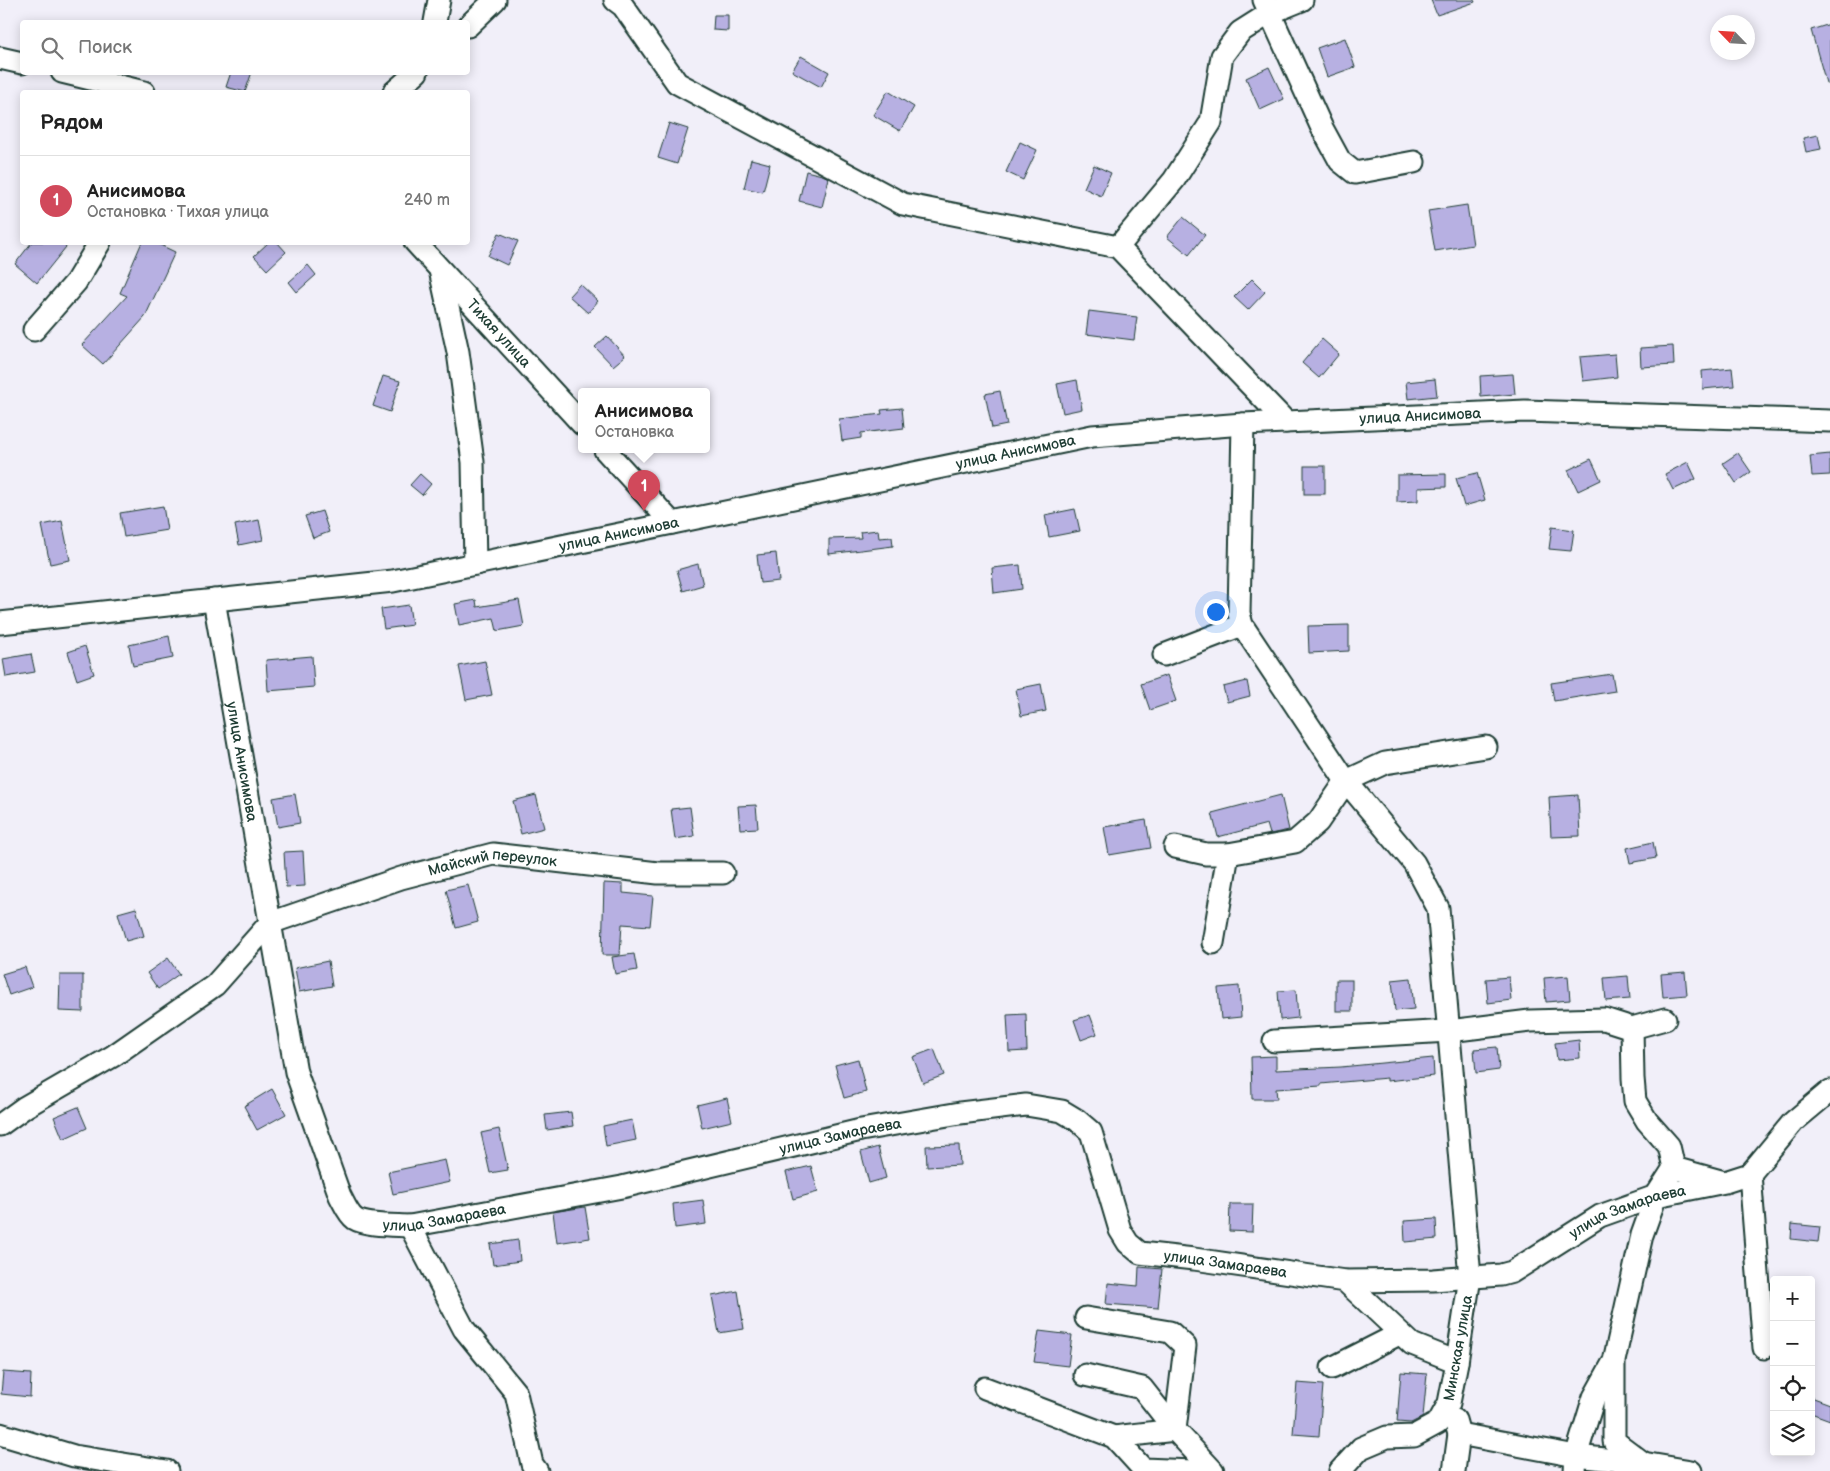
<!DOCTYPE html>
<html lang="ru">
<meta charset="utf-8">
<style>
body{margin:0;font-family:"Balsamiq Sans",sans-serif;background:#f2f2f2;color:#222}
.controls{position:absolute;right:15px;bottom:15px;display:grid;overflow:hidden;border-radius:5px;box-shadow:0 2px 12px #0003}
.controls button{width:45px;height:45px;display:grid;place-items:center;padding:0;border:0;border-bottom:1px solid #e0e0e0;background:#fff;color:#222;font:25px sans-serif}
.compass{position:absolute;left:1710px;top:15px;width:45px;height:45px;border-radius:50%;background:#fff;box-shadow:0 2px 12px #0003;rotate:295deg}
.you{position:absolute;left:1215px;top:611px;width:18px;height:18px;margin:-12px;border:4px solid #fff;border-radius:50%;background:#1a73e8;box-shadow:0 0 0 8px #1a73e833}
.badge{display:grid;place-items:center;width:32px;height:32px;border-radius:50%;background:#d1495b;color:#fff;font-size:16px;font-weight:700}
.pin{position:absolute;translate:-50% -41px;filter:drop-shadow(0 1px 2px #0008)}
.pin::after{content:'';position:absolute;top:26px;width:18px;height:15px;background:inherit;clip-path:polygon(0 0,100% 0,50% 100%)}
.popup{position:absolute;left:578px;top:388px;width:132px;height:65px;box-sizing:border-box;display:grid;place-content:center;border-radius:5px;background:#fff;filter:drop-shadow(0 1px 4px #0005);font-size:16px;white-space:nowrap;color:#767676}
.popup b{font-size:19px;color:#222}
.popup::after{content:'';position:absolute;left:50%;top:100%;margin-left:-10px;border:10px solid transparent;border-top-color:#fff}
.list{margin:0;padding:0;list-style:none}
h2{display:flex;justify-content:space-between;align-items:center;height:65px;margin:0;padding:0 20px;font-size:21px}
h2 small{font-size:16px;font-weight:400;color:#767676}
.list li{display:grid;grid-template-columns:32px 1fr auto;gap:15px;align-items:center;box-sizing:border-box;height:90px;padding:0 20px;border-top:1px solid #e0e0e0}
.list b{display:block;font-size:19px;white-space:nowrap}
.list p{margin:0;font-size:16px;white-space:nowrap;color:#767676}
.list em{font-size:16px;font-style:normal;color:#767676}
.icon{flex:none;width:28px;height:28px;fill:none;stroke:currentColor;stroke-width:2;stroke-linecap:round;stroke-linejoin:round}
.map{position:relative;flex:none;width:1830px;height:1471px;overflow:hidden}
.search{position:absolute;background:#fff;box-shadow:0 2px 12px #0003;left:20px;top:20px;width:450px;height:55px;display:flex;align-items:center;gap:12px;box-sizing:border-box;padding:0 18px;border-radius:5px;color:#767676;font-size:19px}
.panel{position:absolute;background:#fff;box-shadow:0 2px 12px #0003;left:20px;top:90px;width:450px;height:155px;border-radius:5px}
.map>svg:first-child{display:block}
.building{fill:#b7b0e2;stroke:#1f3d34}
.lines{fill:none;stroke-linecap:round;stroke-linejoin:round}
.minor-casing{stroke:#1f3d34;stroke-width:25}
.minor{stroke:#fff;stroke-width:21}
.labels{text-anchor:middle;stroke-width:4;stroke-linejoin:round;paint-order:stroke}
.street-label{font-size:15px;fill:#1f3d34;stroke:#fff}
</style>
<div class="map">
<svg width="1830" height="1471" viewBox="0 0 1830 1471">
<rect width="100%" height="100%" fill="#f1eff9"/>
<filter id="ink" filterUnits="userSpaceOnUse"><feTurbulence type="fractalNoise" baseFrequency=".02" numOctaves="2"/><feDisplacementMap in="SourceGraphic" scale="10" xChannelSelector="R" yChannelSelector="G"/><feConvolveMatrix kernelMatrix="1 2 1 2 8 2 1 2 1" color-interpolation-filters="sRGB"/></filter>
<g filter="url(#ink)">
<!-- building -->
<g class="building">
<path d="M1431 0H1474L1475 2 1437 15Z"/>
<path d="M714 15H728V31L713 30Z"/>
<path d="M1830 24V83H1826L1811 30Z"/>
<path d="M1345 38 1355 67 1327 77 1317 48Z"/>
<path d="M801 56 829 72 821 87 792 71Z"/>
<path d="M1269 67 1284 99 1260 110 1246 78Z"/>
<path d="M231 72H252L245 92 226 87Z"/>
<path d="M888 91 914 107 900 131 873 115Z"/>
<path d="M669 123 688 129 677 164 658 158Z"/>
<path d="M1818 135 1821 149 1806 152 1803 138Z"/>
<path d="M1020 142 1037 150 1023 180 1006 172Z"/>
<path d="M751 159 770 164 763 192 744 188Z"/>
<path d="M1094 165 1111 173 1101 196 1084 188Z"/>
<path d="M806 171 822 175 829 178 822 207 799 201Z"/>
<path d="M1467 205 1473 245 1435 251 1428 211Z"/>
<path d="M1183 217 1205 235 1189 255 1167 237Z"/>
<path d="M499 233 518 241 507 265 488 256Z"/>
<path d="M32 242H70L37 283 15 264Z"/>
<path d="M142 242H154L175 252 145 317 103 364 82 345 127 296 120 293Z"/>
<path d="M269 242H277L286 252 267 270 254 256Z"/>
<path d="M308 265 316 275 297 292 289 282Z"/>
<path d="M1252 279 1265 292 1248 310 1234 297Z"/>
<path d="M580 284 598 301 588 313 569 296Z"/>
<path d="M1089 311 1137 317 1134 340 1086 334Z"/>
<path d="M607 336 625 356 613 366 595 347Z"/>
<path d="M1322 339 1339 354 1319 378 1302 363Z"/>
<path d="M1673 346 1674 365 1641 367 1640 348Z"/>
<path d="M1615 354 1617 377 1583 381 1580 357Z"/>
<path d="M1732 368 1734 386 1703 389 1702 371Z"/>
<path d="M1513 374 1515 394 1481 397 1480 376Z"/>
<path d="M383 376 400 381 390 412 373 406Z"/>
<path d="M1435 379 1437 396 1408 399 1406 382Z"/>
<path d="M1077 380 1082 409 1063 413 1057 384Z"/>
<path d="M1000 391 1007 425 992 428 985 394Z"/>
<path d="M902 408 904 428 861 433V438L842 441 839 419 882 414 881 410Z"/>
<path d="M1738 453 1751 472 1736 483 1723 463Z"/>
<path d="M1830 454V475L1812 476 1810 456Z"/>
<path d="M1591 459 1601 480 1578 491 1568 470Z"/>
<path d="M1688 462 1696 479 1673 490 1665 474Z"/>
<rect x="1304" y="466" width="21" height="28"/>
<path d="M1477 473 1485 500 1464 506 1456 478Z"/>
<path d="M420 474 431 484 422 495 410 485Z"/>
<path d="M1446 474V487L1418 488V501L1397 502V475Z"/>
<path d="M163 506 167 530 124 537 120 513Z"/>
<path d="M1075 509 1080 531 1049 537 1045 515Z"/>
<path d="M322 511 329 532 313 538 305 516Z"/>
<path d="M259 520 263 540 239 545 235 525Z"/>
<path d="M62 521 70 560 50 564 42 525Z"/>
<path d="M1552 527 1574 530 1571 551 1549 549Z"/>
<path d="M878 530 879 538 892 537 893 546 829 554V539L861 538 860 532Z"/>
<path d="M776 553 779 581 760 583 757 555Z"/>
<path d="M698 564 703 585 683 591 677 570Z"/>
<path d="M1020 565 1022 589 994 593 992 568Z"/>
<path d="M476 600 477 607 519 600 524 626 497 631 494 618 459 625 455 604Z"/>
<path d="M409 605 412 625 384 629 381 609Z"/>
<path d="M1349 625V651L1309 653 1308 626Z"/>
<path d="M169 636 173 658 133 666 129 645Z"/>
<path d="M85 646 94 674 77 680 68 652Z"/>
<path d="M31 654 35 672 6 677 3 659Z"/>
<path d="M312 656 314 687 268 691 266 660Z"/>
<path d="M485 661 492 695 466 700 459 666Z"/>
<path d="M1612 674 1615 691 1554 701 1551 683Z"/>
<path d="M1167 675 1176 701 1150 710 1141 684Z"/>
<path d="M1247 681 1250 696 1227 702 1223 687Z"/>
<path d="M1041 684 1046 711 1021 716 1016 689Z"/>
<path d="M295 794 300 823 278 827 273 798Z"/>
<path d="M536 795 544 828 521 834 513 801Z"/>
<path d="M1281 795 1289 830 1270 834 1267 824 1218 837 1212 813Z"/>
<path d="M1578 795 1580 836 1551 837 1549 797Z"/>
<path d="M756 805 758 828 740 829 738 806Z"/>
<path d="M690 807 694 836 675 839 671 809Z"/>
<path d="M1146 820 1151 848 1109 855 1104 827Z"/>
<path d="M1653 842 1656 858 1630 863 1627 848Z"/>
<path d="M303 851 305 886 286 887 284 852Z"/>
<path d="M604 883 623 884V893L653 896 650 926 622 924 620 955H602Z"/>
<path d="M468 885 478 922 456 928 446 890Z"/>
<path d="M136 908 144 936 126 941 118 913Z"/>
<path d="M634 954 637 970 615 974 612 957Z"/>
<path d="M168 958 179 974 158 989 147 973Z"/>
<path d="M328 961 332 986 299 992 295 968Z"/>
<path d="M25 967 32 987 9 995 2 974Z"/>
<path d="M1685 972 1687 995 1663 997 1661 974Z"/>
<path d="M60 975H83V1012L59 1011Z"/>
<path d="M1568 976 1570 1000 1546 1002 1544 978Z"/>
<path d="M1628 976 1630 999 1606 1001 1604 978Z"/>
<path d="M1509 977 1511 1000 1488 1003 1486 979Z"/>
<path d="M1411 978 1414 1009 1395 1011 1392 980Z"/>
<rect x="1336" y="980" width="16" height="31"/>
<path d="M1239 986 1241 1017 1221 1019 1218 988Z"/>
<path d="M1296 990 1298 1018 1280 1020 1278 991Z"/>
<path d="M1026 1014 1027 1051 1009 1052 1007 1015Z"/>
<path d="M1090 1015 1097 1034 1081 1040 1074 1020Z"/>
<path d="M1579 1040 1580 1058 1557 1060 1555 1043Z"/>
<path d="M1497 1047 1499 1070 1476 1073 1474 1049Z"/>
<path d="M934 1049 944 1075 923 1083 913 1057Z"/>
<path d="M1276 1056V1070L1341 1067 1433 1058 1434 1076 1387 1081V1078L1321 1084V1086L1276 1089 1277 1099H1252L1251 1057Z"/>
<path d="M858 1059 866 1092 844 1098 835 1065Z"/>
<path d="M272 1089 286 1114 257 1130 244 1106Z"/>
<path d="M727 1098 732 1121 702 1128 697 1105Z"/>
<path d="M78 1107 87 1128 63 1139 54 1117Z"/>
<path d="M571 1112 573 1126 547 1130 545 1115Z"/>
<path d="M632 1120 636 1140 606 1146 603 1126Z"/>
<path d="M499 1129 508 1170 490 1173 481 1133Z"/>
<path d="M959 1145 960 1165 927 1167 926 1146Z"/>
<path d="M878 1147 886 1178 869 1183 861 1152Z"/>
<path d="M445 1160 450 1182 393 1194 388 1172Z"/>
<path d="M811 1166 818 1192 793 1199 786 1172Z"/>
<path d="M703 1200 706 1224 675 1228 673 1204Z"/>
<path d="M1230 1204H1253L1252 1232 1229 1231Z"/>
<path d="M585 1207 590 1238 557 1243 553 1212Z"/>
<path d="M1436 1219 1437 1239 1405 1242 1404 1221Z"/>
<path d="M1792 1224 1820 1227 1818 1242 1791 1239Z"/>
<path d="M518 1240 520 1261 493 1265 490 1244Z"/>
<path d="M1139 1267 1162 1269 1158 1308 1106 1304 1108 1283 1138 1286Z"/>
<path d="M738 1291 744 1329 719 1333 712 1296Z"/>
<path d="M1039 1331 1072 1335 1068 1366 1034 1362Z"/>
<path d="M3 1372 31 1374 30 1397 1 1394Z"/>
<path d="M1401 1372 1427 1374 1423 1417 1411 1423 1397 1422Z"/>
<path d="M1297 1383 1323 1385 1319 1436 1293 1434Z"/>
<path d="M1811 1397 1830 1404V1420L1811 1413Z"/>
</g>
<g class="lines">
<!-- minor casing -->
<g class="minor-casing">
<g id="minor">
<path d="M615 0 623 6 677 83 903 204 1118 247 1286 422"/>
<path d="M1264 0 1321 126 1340 161 1355 173 1414 162"/>
<path d="M435 22 439 0"/>
<path d="M468 26 495 0"/>
<path d="M0 58 22 63"/>
<path d="M62 72 144 92"/>
<path d="M394 92 417 72"/>
<path id="s1" d="M415 242 582 424"/>
<path d="M1118 247 1174 180 1211 122 1222 56 1240 32 1270 13 1302 0"/>
<path d="M440 270 458 352 473 462 475 564"/>
<path d="M34 330 76 282 100 242"/>
<path d="M1243 424 1239 613 1242 625 1346 781 1414 863 1438 908 1470 1277 1457 1362 1449 1403 1438 1423 1414 1436 1387 1437 1361 1448 1340 1471"/>
<path d="M605 450 672 523"/>
<path id="s2" d="M214 600 296 1072 340 1196C344 1203 348 1214 355 1219 366 1226 397 1225 410 1226L622 1187 861 1130 960 1113 1026 1105 1062 1111 1077 1120 1091 1132 1120 1230 1128 1243 1140 1253 1194 1259 1345 1281 1433 1280 1501 1275 1512 1272 1600 1216 1656 1196 1725 1182 1750 1174 1793 1122 1830 1091"/>
<path id="s3" d="M0 623 393 581 1092 436 1243 424 1525 411 1830 421"/>
<path d="M1164 655 1242 625"/>
<path d="M1175 847 1206 854H1228L1295 842 1318 822 1346 781 1385 763 1486 747"/>
<path d="M1213 943 1228 854"/>
<path d="M1274 1041 1449 1031 1530 1021 1604 1019 1632 1028 1665 1019"/>
<path id="s4" d="M0 1125 25 1107 113 1056 215 985 270 923 401 878 493 854 658 873H723"/>
<path d="M1674 1168 1721 1181"/>
<path d="M1750 1174 1764 1348"/>
<path d="M410 1226 464 1329 516 1393 532 1464 537 1471"/>
<path d="M1345 1281 1412 1344 1457 1362"/>
<path d="M1086 1318 1170 1332 1185 1346 1175 1430 1213 1471"/>
<path d="M1614 1364V1441L1642 1462"/>
<path d="M1332 1368 1399 1334"/>
<path d="M1085 1375 1142 1388 1175 1430"/>
<path d="M985 1388 1114 1437 1143 1469 1193 1471"/>
<path d="M0 1434 74 1456 167 1471"/>
<path d="M1459 1434 1576 1456 1643 1463 1691 1471"/>
<path d="M1114 1437 1175 1430"/>
<path d="M1454 1471 1459 1434 1455 1420"/>
<path d="M1575 1471 1576 1456 1594 1397 1614 1361 1642 1235 1656 1196 1674 1168 1669 1146 1647 1121 1635 1101 1633 1078 1632 1028"/>
</g>
</g>
<!-- minor -->
<use href="#minor" class="minor"/>
</g>
</g>
<g class="labels">
<!-- street labels -->
<g class="street-label">
<text dy="5" stroke="none"><textPath href="#s1" startOffset="124">Тихая улица</textPath></text>
<text dy="5" stroke="none"><textPath href="#s3" startOffset="1438">улица Анисимова</textPath></text>
<text dy="5" stroke="none"><textPath href="#s3" startOffset="1031">улица Анисимова</textPath></text>
<text dy="5" stroke="none"><textPath href="#s3" startOffset="626">улица Анисимова</textPath></text>
<text dy="5" stroke="none"><textPath href="#s2" startOffset="164">улица Анисимова</textPath></text>
<text dy="5" stroke="none"><textPath href="#s4" startOffset="572">Майский переулок</textPath></text>
<text dy="5" stroke="none"><textPath href="#s2" startOffset="1134">улица Замараева</textPath></text>
<text dy="5" stroke="none"><textPath href="#s2" startOffset="2034">улица Замараева</textPath></text>
<text dy="5" stroke="none"><textPath href="#s2" startOffset="729">улица Замараева</textPath></text>
<text dy="5" stroke="none"><textPath href="#s2" startOffset="1614">улица Замараева</textPath></text>
<text transform="translate(1458 1348) rotate(-80)" y="5">Минская улица</text>
</g>
</g>
</svg>
<div class="controls">
<button>+</button>
<button>−</button>
<button><svg class="icon" aria-label="locate" viewBox="0 0 24 24"><circle cx="12" cy="12" r="6"/><path d="M12 2v4M12 18v4M2 12h4M18 12h4"/></svg></button>
<button><svg class="icon" aria-label="layers" viewBox="0 0 24 24"><path d="M12 4l9 5-9 5-9-5zM3 14l9 5 9-5"/></svg></button>
</div>
<svg class="compass" viewBox="-18 -18 36 36"><path d="M0-13l5 13h-10z" fill="#e53935"/><path d="M0 13l5-13h-10z" fill="#767676"/></svg>
<div class="you"></div>
<div class="pin badge" style="left:644px;top:511px">1</div>
<div class="popup"><b>Анисимова</b>Остановка</div>
<div class="search"><svg class="icon" aria-label="search" viewBox="0 0 24 24"><circle cx="10" cy="10" r="6"/><path d="M15 15l6 6"/></svg>Поиск</div>
<section class="panel">
<h2>Рядом<small></small></h2>
<ul class="list">
<li><span class="badge">1</span><div><b>Анисимова</b><p>Остановка · Тихая улица</p></div><em>240 m</em></li>
</ul>
</section>
</div>
